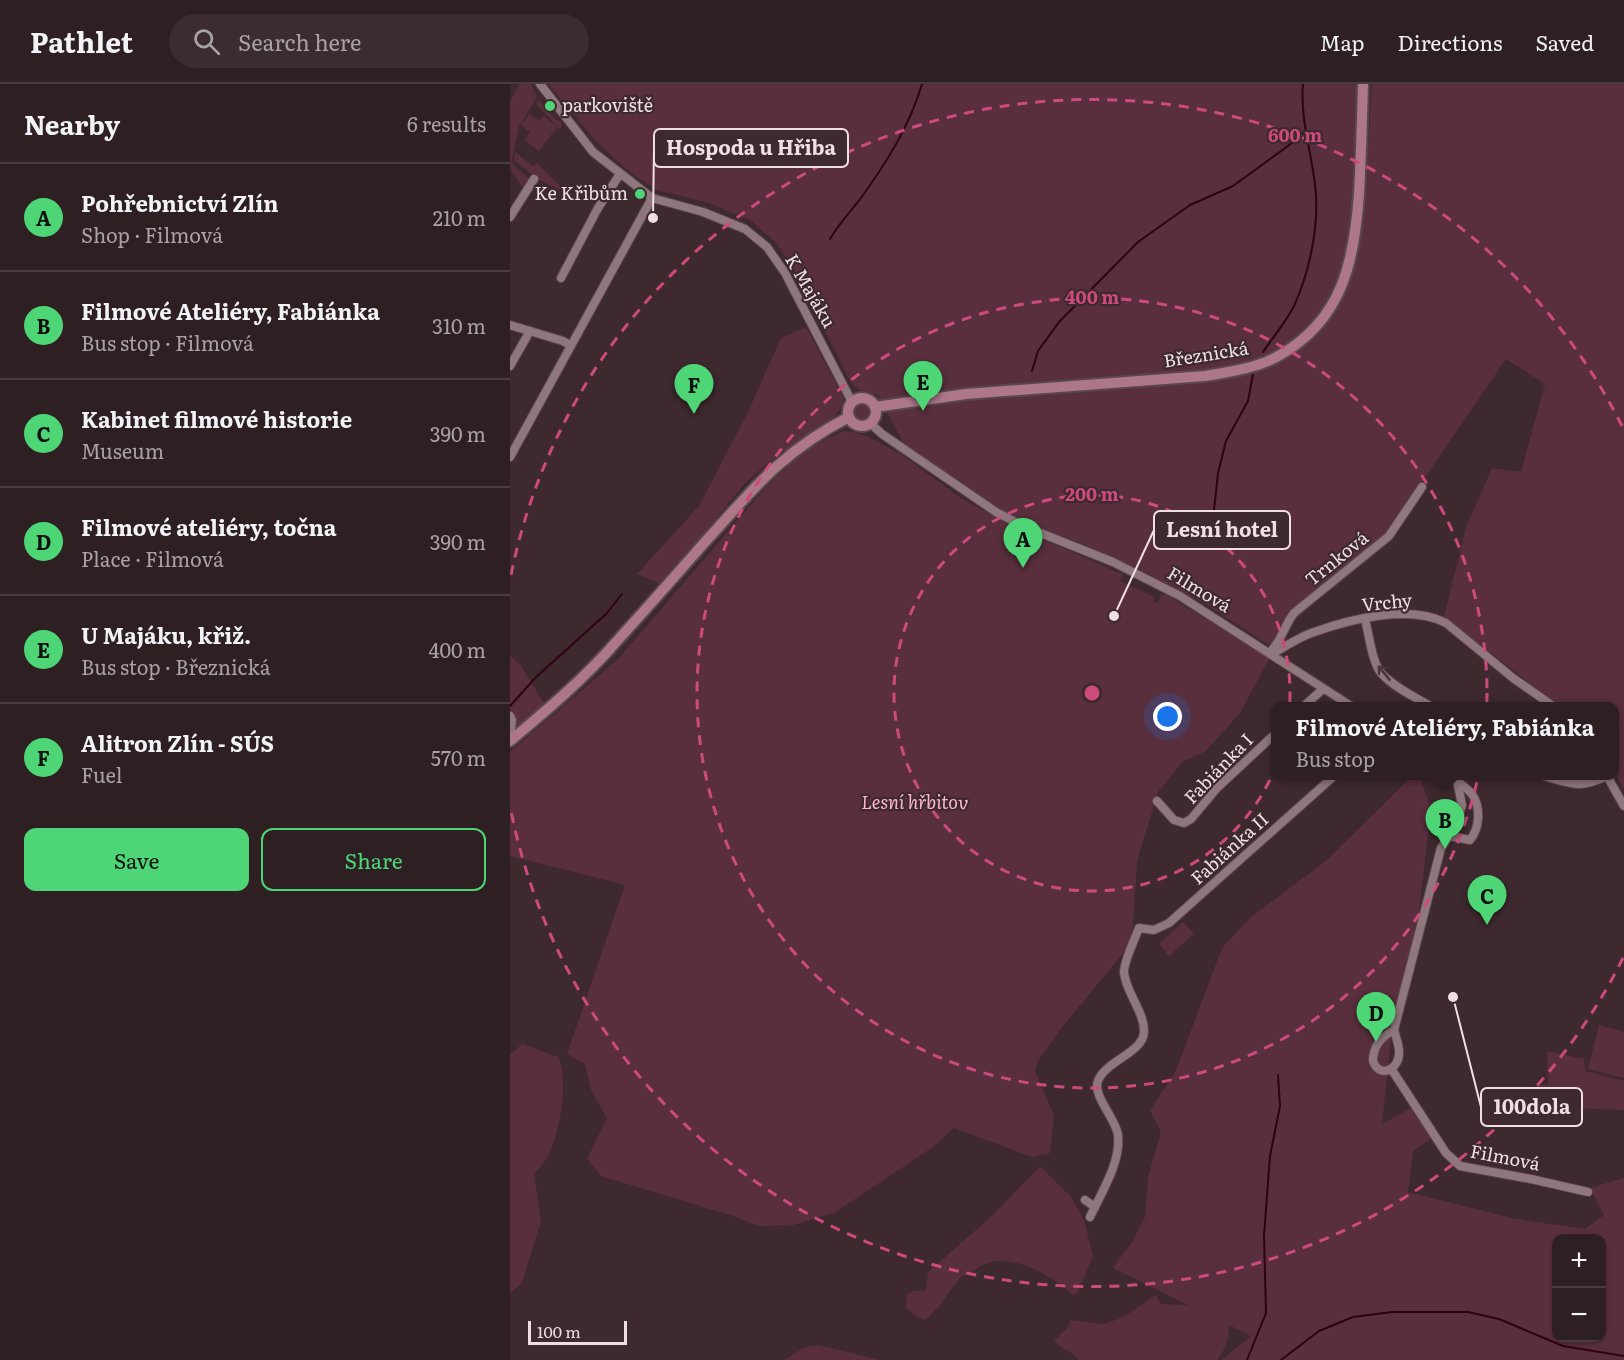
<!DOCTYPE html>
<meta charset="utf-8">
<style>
body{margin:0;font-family:Literata,serif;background:#3a2c30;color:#f1f3f6}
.controls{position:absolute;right:18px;bottom:18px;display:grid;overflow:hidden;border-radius:12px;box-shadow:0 2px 4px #0004}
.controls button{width:54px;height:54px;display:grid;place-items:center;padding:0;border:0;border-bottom:2px solid #493d41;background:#2e1f23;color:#f1f3f6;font:30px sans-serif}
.scale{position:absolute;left:18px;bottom:15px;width:99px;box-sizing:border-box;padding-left:6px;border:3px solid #eddfe3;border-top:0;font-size:16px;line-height:21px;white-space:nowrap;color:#eddfe3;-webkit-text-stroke:4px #3e292f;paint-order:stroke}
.you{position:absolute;left:658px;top:633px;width:21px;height:21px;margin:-15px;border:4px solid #fff;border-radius:50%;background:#1a73e8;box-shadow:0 0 0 9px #1a73e833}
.badge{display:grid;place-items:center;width:39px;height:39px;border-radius:50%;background:#4ed676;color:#111;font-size:20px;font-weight:700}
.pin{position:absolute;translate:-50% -50px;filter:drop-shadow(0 2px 3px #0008)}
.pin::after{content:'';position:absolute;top:32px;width:21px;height:18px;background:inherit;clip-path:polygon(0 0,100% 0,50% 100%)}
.popup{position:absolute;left:761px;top:618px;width:348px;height:78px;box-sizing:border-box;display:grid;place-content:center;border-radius:12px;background:#2e1f23;filter:drop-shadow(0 2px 4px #0005);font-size:20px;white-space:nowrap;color:#a7a2a6}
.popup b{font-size:22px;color:#f1f3f6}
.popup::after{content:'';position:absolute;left:50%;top:100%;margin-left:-12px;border:12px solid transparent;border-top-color:#2e1f23}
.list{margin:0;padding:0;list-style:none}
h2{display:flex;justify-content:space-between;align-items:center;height:78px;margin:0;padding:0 24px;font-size:26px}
h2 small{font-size:20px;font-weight:400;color:#a7a2a6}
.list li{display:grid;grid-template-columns:39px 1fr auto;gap:18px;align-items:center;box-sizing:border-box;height:108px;padding:0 24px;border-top:2px solid #493d41}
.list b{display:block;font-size:22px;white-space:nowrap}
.list p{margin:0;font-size:20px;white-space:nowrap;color:#a7a2a6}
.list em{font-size:20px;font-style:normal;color:#a7a2a6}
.actions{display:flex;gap:12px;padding:18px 24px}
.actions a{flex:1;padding:14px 0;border:2px solid #4ed676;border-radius:12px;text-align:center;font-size:21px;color:#4ed676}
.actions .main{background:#4ed676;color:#111}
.icon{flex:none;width:33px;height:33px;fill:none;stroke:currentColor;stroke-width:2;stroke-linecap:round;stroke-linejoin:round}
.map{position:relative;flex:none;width:1114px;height:1276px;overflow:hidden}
header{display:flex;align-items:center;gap:36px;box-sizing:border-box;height:84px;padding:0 30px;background:#2e1f23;border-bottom:2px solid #493d41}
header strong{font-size:28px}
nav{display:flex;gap:33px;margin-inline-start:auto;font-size:21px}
.search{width:420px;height:54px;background:#3a2c30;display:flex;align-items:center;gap:15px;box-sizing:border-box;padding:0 21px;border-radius:33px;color:#a7a2a6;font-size:22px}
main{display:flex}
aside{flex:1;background:#2e1f23}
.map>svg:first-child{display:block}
.green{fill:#592f3d;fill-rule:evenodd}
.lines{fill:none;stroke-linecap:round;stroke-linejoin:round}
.stream{stroke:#2f0115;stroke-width:2}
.street-casing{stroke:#58474c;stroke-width:10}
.secondary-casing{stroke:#58474c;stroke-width:14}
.street{stroke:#90777e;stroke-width:8}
.secondary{stroke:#ad7788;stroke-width:10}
.oneway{stroke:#4a353b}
.ring{fill:none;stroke:#cd4a7d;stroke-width:3;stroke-dasharray:10 8}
.poi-dot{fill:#4ed676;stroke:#3e292f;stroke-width:2}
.labels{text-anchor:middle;stroke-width:4.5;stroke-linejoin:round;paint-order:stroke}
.poi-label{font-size:18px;fill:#eddfe3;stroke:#3e292f;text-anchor:start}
.street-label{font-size:18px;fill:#eddfe3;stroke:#3e292f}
.park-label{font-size:18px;font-style:italic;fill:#feb6cb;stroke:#3e292f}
.centre{fill:#cd4a7d;stroke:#3e292f;stroke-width:3}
.ring-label{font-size:18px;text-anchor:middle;font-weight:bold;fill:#cd4a7d;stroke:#3e292f;stroke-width:4.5;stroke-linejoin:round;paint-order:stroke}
.leader{fill:none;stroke:#eddfe3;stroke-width:2}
.callout-dot{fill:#eddfe3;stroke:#3e292f;stroke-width:2}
.callout{fill:#3e292f;stroke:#eddfe3;stroke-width:2}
.callout-label{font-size:20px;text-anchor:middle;font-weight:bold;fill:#eddfe3}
</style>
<header>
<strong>Pathlet</strong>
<div class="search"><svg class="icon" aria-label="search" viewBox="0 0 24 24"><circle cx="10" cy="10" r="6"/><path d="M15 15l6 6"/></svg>Search here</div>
<nav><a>Map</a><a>Directions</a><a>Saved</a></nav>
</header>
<main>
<aside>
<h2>Nearby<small>6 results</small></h2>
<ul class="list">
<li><span class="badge">A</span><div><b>Pohřebnictví Zlín</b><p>Shop · Filmová</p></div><em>210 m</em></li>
<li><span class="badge">B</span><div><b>Filmové Ateliéry, Fabiánka</b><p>Bus stop · Filmová</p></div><em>310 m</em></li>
<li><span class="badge">C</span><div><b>Kabinet filmové historie</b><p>Museum</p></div><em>390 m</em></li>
<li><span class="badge">D</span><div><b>Filmové ateliéry, točna</b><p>Place · Filmová</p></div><em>390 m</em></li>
<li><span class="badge">E</span><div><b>U Majáku, křiž.</b><p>Bus stop · Březnická</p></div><em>400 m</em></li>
<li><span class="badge">F</span><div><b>Alitron Zlín - SÚS</b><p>Fuel</p></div><em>570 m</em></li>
</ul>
<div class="actions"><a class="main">Save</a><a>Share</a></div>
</aside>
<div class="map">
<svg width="1114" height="1276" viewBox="0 0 1114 1276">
<rect width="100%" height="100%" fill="#3e292f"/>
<!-- green -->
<g class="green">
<path d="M10 0H21L27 13 9 42 1 79 22 97 15 107 0 84V17Z"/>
<path d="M38 0H848L844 95 856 98 862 0H1114V706L1105 689 1104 622H1050L934 533 956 443 982 384 1011 388 1035 300 996 275 877 449 759 561 695 520 629 485 571 459 516 439 482 421 393 358 368 311 348 305 341 299 284 185 266 159 240 136 199 119 146 106 115 84 83 54Z"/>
<path d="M29 16 45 35 52 38 51 45 47 43 29 67 15 56 20 48 11 41 19 30 29 37 33 32 47 42 26 20Z"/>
<path d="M5 68 23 82 27 79 52 104 50 106 26 94 4 76Z"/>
<path d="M296 243 333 313C334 321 329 327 324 333L263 375 236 398 153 499H148L127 490 189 422 238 328 271 254Z"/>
<circle cx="352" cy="328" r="9"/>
<path d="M334 347 343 348 361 354 392 371 451 414 514 449 558 466 609 489H613L610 497 644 513V518L647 519 652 511 657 509 664 516 760 573 730 629 696 667 672 678 648 708 627 777 623 843 619 862 553 942 528 977 525 987 544 1032 540 1069 522 1073 444 1044 423 1063 324 1129 283 1141 249 1142 220 1131 91 1092 77 1075 97 1034 81 1006 75 980 57 970 115 801 0 772V668L108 575 258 401 289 372 308 359Z"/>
<path d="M0 572 10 580 35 621 0 651Z"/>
<path d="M902 692H909L921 724 909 828 883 934 872 1040 908 1020 928 1050 903 1067 898 1108 1006 1135 1075 1145 1094 1131 1080 1104 1114 1094V1276H711L741 1252 719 1241C719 1255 716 1265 707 1276H568C563 1267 552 1266 544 1257L559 1242 560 1236 593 1240 612 1234 646 1211 651 1220 678 1221 603 1184 622 1158 635 1133 638 1093 651 1048 640 1026 665 989 712 864 740 834 816 777ZM1046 1154H1092V1254H1046Z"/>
<path d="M673 838 684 850 659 872 649 860Z"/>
<path d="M1089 941 1114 948V994L1078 985Z"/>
<path d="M12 960 48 973C61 997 48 1075 24 1089L31 1137 12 1199 0 1209V971Z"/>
<path d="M1037 967 1074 975 1075 987 1114 997V1026L1012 1022 1019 1004 1038 1000Z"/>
<path d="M530 1082 561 1113 574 1136 583 1172 568 1208 564 1211C559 1209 557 1205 553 1202 531 1187 498 1168 471 1182 464 1185 470 1184 464 1187 459 1190 455 1190 451 1193 438 1208 431 1223 415 1236L405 1232 396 1223 397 1211 403 1207 416 1206 418 1191 416 1190 484 1130Z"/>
<path d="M308 1261 370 1276H274L293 1264Z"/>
</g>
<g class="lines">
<!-- stream -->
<g class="stream">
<path d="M320 155C328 141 338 130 348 118 375 81 399 44 412 0"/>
<path d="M753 268C763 253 776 238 784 222 800 187 810 138 805 100 801 67 790 34 793 0"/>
<path d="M522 287 528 267 549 238 628 158 680 121 723 102 778 62 795 47"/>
<path d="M693 447 704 426 708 389 716 357 738 317 743 290"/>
<path d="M0 622 25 594 96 530 112 510"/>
<path d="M737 1276 756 1229 754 1152 760 1072 770 1022 768 991"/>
<path d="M771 1276 809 1247 843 1233 882 1228H958L989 1235 1053 1262 1114 1272"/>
</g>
<!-- street casing -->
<g class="street-casing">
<g id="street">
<path d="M30 0 83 68 142 114 193 128 235 145 257 163 275 189 342 318"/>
<path d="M0 133 24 95"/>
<path d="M51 194 88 124 110 90"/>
<path d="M0 241 53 257 60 261"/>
<path d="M0 282 20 247"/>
<path d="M360 339 372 350 486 428 513 442 603 478 670 512 841 622"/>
<path d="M0 373 142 114"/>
<path d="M855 535C859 550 862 580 872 590 885 604 905 613 920 622"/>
<path d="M761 567C772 556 774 542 784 529L879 452 912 403"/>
<path d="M762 570C776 562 789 553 804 548 841 535 900 520 936 539L1003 594 1043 622"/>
<path d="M794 622 813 605"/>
<path d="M0 632 2 636 0 654"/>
<path d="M1034 692C1062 700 1069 705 1097 692"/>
<path d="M1097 692 1114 722"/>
<path d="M647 717 664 736 674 739 681 735 707 704 766 649"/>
<path d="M939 752 960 756C970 744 971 723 962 710 956 703 947 697 940 692"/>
<path d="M884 946C872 952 863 962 863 977 869 994 887 987 889 971 890 963 886 954 884 946L931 764 945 744 952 721 947 697"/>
<path d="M882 986 936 1069 950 1082 1021 1095 1078 1108"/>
<path d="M575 1116 585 1123"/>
<path d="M580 1133C591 1109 611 1079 608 1051 606 1035 582 1011 588 997 595 977 633 969 634 948 635 929 615 907 614 888 614 877 625 855 629 844L644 846 659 839 824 692"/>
</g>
</g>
<!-- secondary casing -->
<g class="secondary-casing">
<g id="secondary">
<circle cx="352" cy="328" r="14"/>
<path d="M365 323 456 310 695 292C720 288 748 284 770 271 833 235 844 177 849 110 851 74 852 37 853 0"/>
<path d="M0 657C37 626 75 594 107 557 137 524 166 491 195 458 243 405 274 366 339 333"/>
</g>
</g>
<!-- street -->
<use href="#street" class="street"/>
<!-- secondary -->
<use href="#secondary" class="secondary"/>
</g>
<!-- one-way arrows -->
<defs><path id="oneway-shaft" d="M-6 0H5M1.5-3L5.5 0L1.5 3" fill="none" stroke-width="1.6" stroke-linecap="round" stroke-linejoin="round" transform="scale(1.5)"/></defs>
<use class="oneway" href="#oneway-shaft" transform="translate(874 589) rotate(-130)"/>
<!-- distance rings -->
<g class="ring">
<circle cx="582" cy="609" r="198"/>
<circle cx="582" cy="609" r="395"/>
<path d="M1113 874A593 593 0 0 1 1 727M1 491A593 593 0 0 1 1113 344"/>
</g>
<!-- markers -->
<g class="poi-dot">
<circle cx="40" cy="22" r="6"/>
<circle cx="130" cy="110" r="6"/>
</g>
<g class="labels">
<!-- poi labels -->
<g class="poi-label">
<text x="52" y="28">parkoviště</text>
<text x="118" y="116" text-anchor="end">Ke Křibům</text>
</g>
<!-- street labels -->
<g class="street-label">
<text transform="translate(300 207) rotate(60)" y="6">K Majáku</text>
<text transform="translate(696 271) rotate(-9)" y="6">Březnická</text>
<text transform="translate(827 475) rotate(-39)" y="6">Trnková</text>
<text transform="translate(689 506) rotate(31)" y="6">Filmová</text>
<text transform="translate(877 519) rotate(-6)" y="6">Vrchy</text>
<text transform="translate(709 685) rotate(-46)" y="6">Fabiánka I</text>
<text transform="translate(720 765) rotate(-42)" y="6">Fabiánka II</text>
<text transform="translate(995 1074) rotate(11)" y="6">Filmová</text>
</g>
<!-- park labels -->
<g class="park-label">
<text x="405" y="725">Lesní hřbitov</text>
</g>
</g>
<circle cx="582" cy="609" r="9" class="centre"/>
<g class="ring-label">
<text x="785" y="58">600 m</text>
<text x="582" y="220">400 m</text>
<text x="582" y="417">200 m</text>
</g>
<!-- callouts -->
<path class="leader" d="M143 134L144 64M604 532L644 446M943 913L971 1023"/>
<g class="callout-dot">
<circle cx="143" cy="134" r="6"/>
<circle cx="604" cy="532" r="6"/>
<circle cx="943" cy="913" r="6"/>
</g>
<g class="callout">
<rect x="144" y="45" width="194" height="38" rx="6"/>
<rect x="644" y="427" width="136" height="38" rx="6"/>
<rect x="971" y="1004" width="101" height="38" rx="6"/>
</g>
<g class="callout-label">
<text x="241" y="71">Hospoda u Hřiba</text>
<text x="712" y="453">Lesní hotel</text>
<text x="1022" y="1030">100dola</text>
</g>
</svg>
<div class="controls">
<button>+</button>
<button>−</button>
</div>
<div class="scale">100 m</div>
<div class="you"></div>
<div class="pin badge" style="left:513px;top:484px">A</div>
<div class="pin badge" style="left:935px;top:765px">B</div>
<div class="popup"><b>Filmové Ateliéry, Fabiánka</b>Bus stop</div>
<div class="pin badge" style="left:977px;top:841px">C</div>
<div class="pin badge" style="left:866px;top:958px">D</div>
<div class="pin badge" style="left:413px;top:327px">E</div>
<div class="pin badge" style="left:184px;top:330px">F</div>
</div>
</main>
